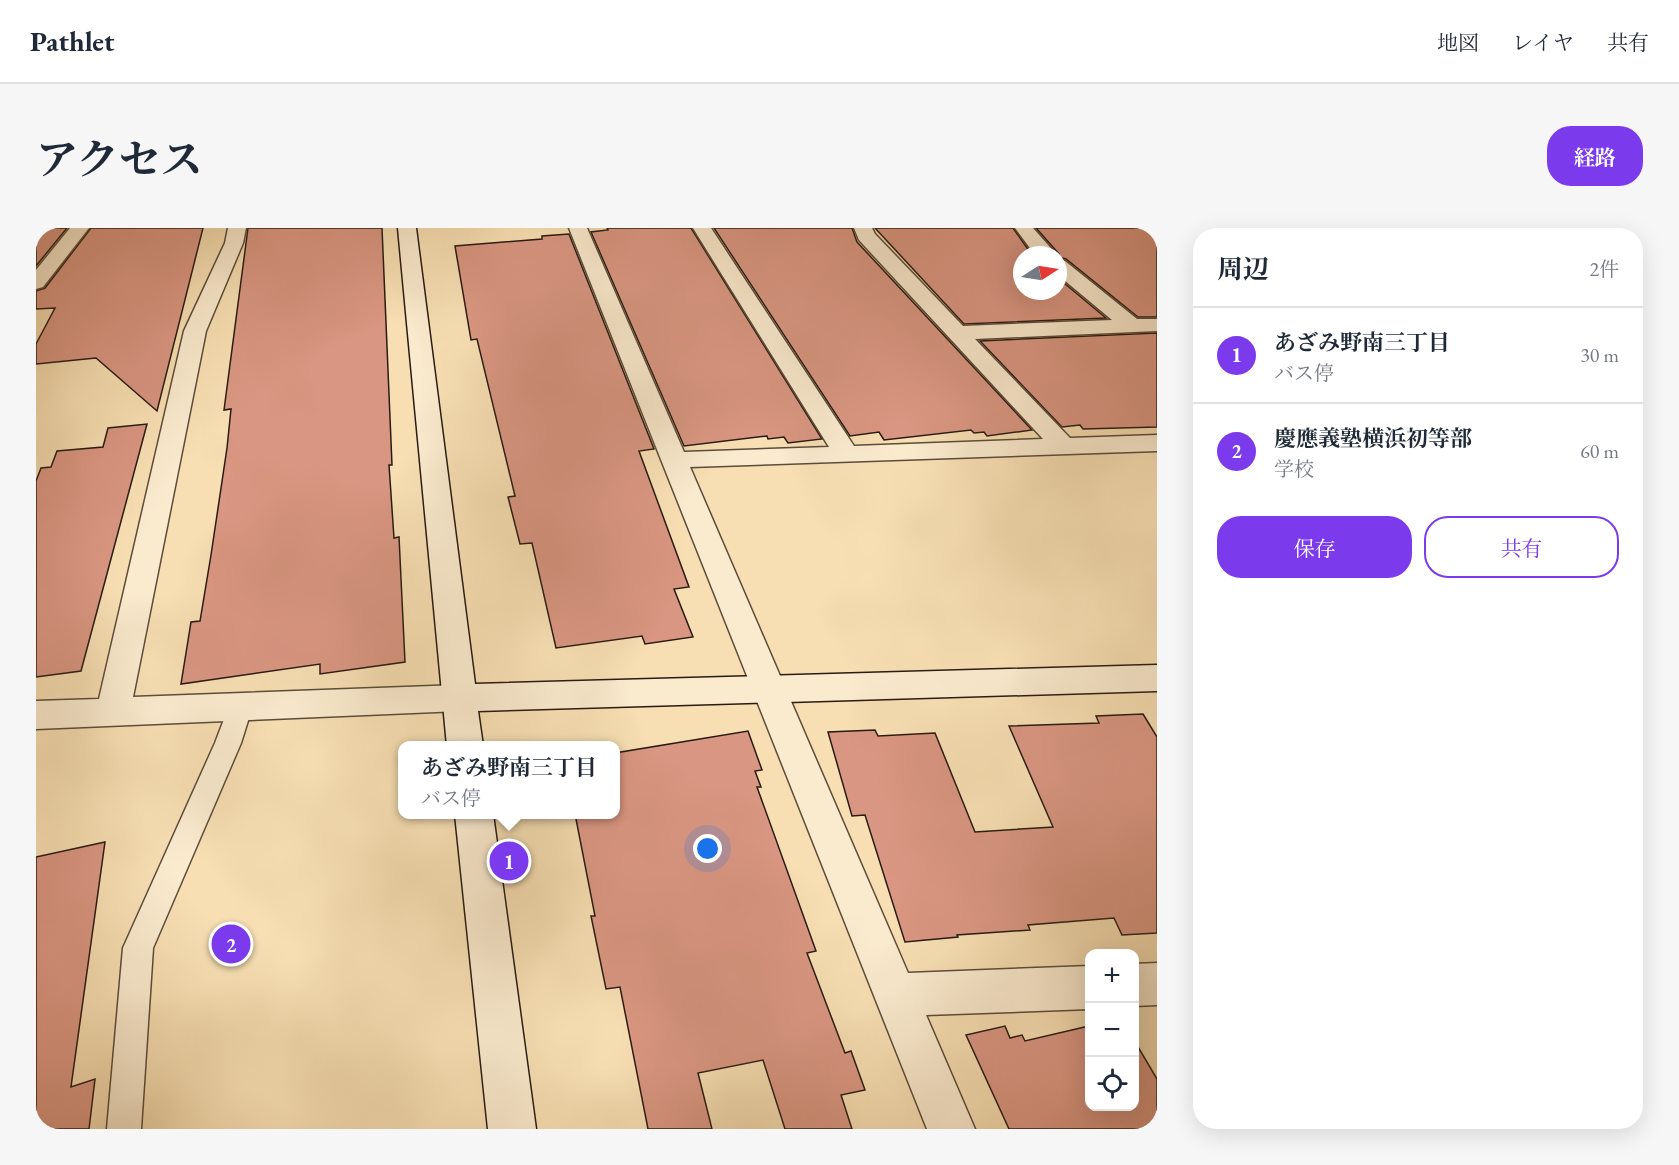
<!DOCTYPE html>
<html lang="ja">
<meta charset="utf-8">
<style>
body{margin:0;font-family:"EB Garamond","Noto Serif JP",serif;background:#f6f6f7;color:#1f2937}
.controls{position:absolute;right:18px;bottom:18px;display:grid;overflow:hidden;border-radius:12px;box-shadow:0 6px 24px #0002}
.controls button{width:54px;height:54px;display:grid;place-items:center;padding:0;border:0;border-bottom:2px solid #e0e1e3;background:#fff;color:#1f2937;font:30px sans-serif}
.compass{position:absolute;left:977px;top:18px;width:54px;height:54px;border-radius:50%;background:#fff;box-shadow:0 6px 24px #0002;rotate:78deg}
.you{position:absolute;left:672px;top:621px;width:21px;height:21px;margin:-15px;border:4px solid #fff;border-radius:50%;background:#1a73e8;box-shadow:0 0 0 9px #1a73e833}
.badge{display:grid;place-items:center;width:39px;height:39px;border-radius:50%;background:#7c3aed;color:#fff;font-size:20px;font-weight:700}
.pin{position:absolute;translate:-50% -50%;border:3px solid #fff;box-shadow:0 2px 6px #0006}
.popup{position:absolute;left:362px;top:513px;width:222px;height:78px;box-sizing:border-box;display:grid;place-content:center;border-radius:12px;background:#fff;filter:drop-shadow(0 2px 4px #0005);font-size:20px;white-space:nowrap;color:#747a83}
.popup b{font-size:22px;color:#1f2937}
.popup::after{content:'';position:absolute;left:50%;top:100%;margin-left:-12px;border:12px solid transparent;border-top-color:#fff}
.list{margin:0;padding:0;list-style:none}
h2{display:flex;justify-content:space-between;align-items:center;height:78px;margin:0;padding:0 24px;font-size:26px}
h2 small{font-size:20px;font-weight:400;color:#747a83}
.list li{display:grid;grid-template-columns:39px 1fr auto;gap:18px;align-items:center;box-sizing:border-box;height:96px;padding:0 24px;border-top:2px solid #e0e1e3}
.list b{display:block;font-size:22px;white-space:nowrap}
.list p{margin:0;font-size:20px;white-space:nowrap;color:#747a83}
.list em{font-size:20px;font-style:normal;color:#747a83}
.actions{display:flex;gap:12px;padding:18px 24px}
.actions a{flex:1;padding:14px 0;border:2px solid #7c3aed;border-radius:24px;text-align:center;font-size:21px;color:#7c3aed}
.actions .main{background:#7c3aed;color:#fff}
.icon{flex:none;width:33px;height:33px;fill:none;stroke:currentColor;stroke-width:2;stroke-linecap:round;stroke-linejoin:round}
.map{position:relative;flex:none;width:1121px;height:901px;overflow:hidden;border-radius:24px}
header{display:flex;align-items:center;gap:36px;box-sizing:border-box;height:84px;padding:0 30px;background:#fff;border-bottom:2px solid #e0e1e3}
header strong{font-size:28px}
nav{display:flex;gap:33px;margin-inline-start:auto;font-size:21px}
.intro{display:flex;align-items:center;justify-content:space-between;box-sizing:border-box;height:144px;padding:0 36px}
h1{margin:0;font-size:42px}
.button{padding:15px 27px;border-radius:24px;background:#7c3aed;color:#fff;font-size:21px;font-weight:700}
main{display:flex;gap:36px;padding:0 36px}
aside{flex:1;background:#fff;border-radius:24px;box-shadow:0 6px 24px #0002}
.map>svg:first-child{display:block}
.building{fill:#d99682;stroke:#281b12;stroke-width:1.5}
.lines{fill:none;stroke-linecap:round;stroke-linejoin:round}
.lane-casing{stroke:#5c4c3a;stroke-width:3}
.street-casing{stroke:#5c4c3a;stroke-width:3}
.secondary-casing{stroke:#281b12;stroke-width:3}
.lane{fill:#faeace;fill-rule:evenodd}
.street{fill:#faeace;fill-rule:evenodd}
.secondary{fill:#faeace;fill-rule:evenodd}
</style>
<header>
<strong>Pathlet</strong>
<nav><a>地図</a><a>レイヤ</a><a>共有</a></nav>
</header>
<div class="intro"><h1>アクセス</h1><a class="button">経路</a></div>
<main>
<div class="map">
<svg width="1121" height="901" viewBox="0 0 1121 901">
<rect width="100%" height="100%" fill="#f7dfb3"/>
<filter id="stains"><feTurbulence type="fractalNoise" baseFrequency=".00333" numOctaves="4"/><feColorMatrix values="0 0 0 0 .2 0 0 0 0 .09 0 0 0 0 .02 0 0 0 .5 -.17"/></filter>
<radialGradient id="worn" r=".72"><stop offset=".6" stop-color="#630" stop-opacity="0"/><stop offset="1" stop-color="#630" stop-opacity=".3"/></radialGradient>
<!-- building -->
<g class="building">
<path d="M0 0H31L0 38Z"/>
<path d="M55 0H167L121 183 60 130 0 136V116L19 80 0 81V63L9 60Z"/>
<path d="M212 0H346L356 237H353L358 310 363 309 369 434 284 446V436L145 456 155 394 164 393 175 327 191 220 195 181 188 182Z"/>
<path d="M571 0H655L786 211 752 215 748 209 732 211 731 208 648 218 555 4 572 2Z"/>
<path d="M678 0H816L821 14 996 202 951 208 948 204 938 205 935 202 848 212 843 204 814 208Z"/>
<path d="M839 0H977L996 27H986V63H1022V50L1070 90 928 96Z"/>
<path d="M1000 0H1121V89H1102L1030 31 1022 29 1023 26Z"/>
<path d="M533 6 618 221 603 223 653 359 638 361 657 409 609 416 606 408 520 420 496 315 484 316 472 269 479 268 441 111 435 112 419 18 506 11V8Z"/>
<path d="M1121 105V199L1047 201 1044 197 1026 199 944 113Z"/>
<path d="M111 196 45 443 0 449V253L5 240 15 239 21 223 67 219 72 200Z"/>
<path d="M1107 486 1121 509V705L1086 707 1078 690 992 697 994 702 921 707 922 709 869 714 829 587 816 588 792 504 839 502 842 508 899 505 939 604 1017 599 973 498 1063 495 1060 488Z"/>
<path d="M712 503 726 542 719 543 725 559H721L780 723 771 725 809 825 815 823 829 862 805 867 816 901H749L727 832 662 845 676 901H612L584 759 570 761 555 688H559L539 586H579V525Z"/>
<path d="M69 614 35 859 59 851 53 901H0V629Z"/>
<path d="M969 798 974 810 986 807 989 813 1053 798V879H1098V812L1121 851V901H973L930 807Z"/>
</g>
<g class="lines">
<!-- lane casing -->
<g class="lane-casing">
<path id="lane" d="M204 470 213 473 216 480 205 515 117 720 105 901H71L87 720 179 515 195 473Z"/>
</g>
<!-- street casing -->
<g class="street-casing">
<g id="street">
<path d="M34 0H53L7 59 0 61V42Z"/>
<path d="M192 0H210L207 15 170 103 97 469 424 457 436 461 441 470 436 479 424 483 0 501V473L63 471 148 103 189 15Z"/>
<path d="M533 0H551L648 224 793 219 657 0H675L818 218 1007 211 823 12 818 0H836L839 6 927 98 1076 92 1022 47V31L1029 33 1101 91H1121V103L939 111 1034 210 1121 207V223L654 239 872 745 1054 738V781L890 787 939 901H891Z"/>
<path d="M979 0H997L1021 27H999Z"/>
<path d="M1121 735V777L1098 778V736Z"/>
</g>
</g>
<!-- secondary casing -->
<g class="secondary-casing">
<g id="secondary">
<path d="M362 0H380L439 456 1121 437V463L442 483 447 518H411Z"/>
<path d="M419 586H457L500 901H452Z"/>
</g>
</g>
<!-- lane -->
<use href="#lane" class="lane"/>
<!-- street -->
<use href="#street" class="street"/>
<!-- secondary -->
<use href="#secondary" class="secondary"/>
</g>
<rect width="100%" height="100%" filter="url(#stains)"/>
<rect width="100%" height="100%" fill="url(#worn)"/>
</svg>
<div class="controls">
<button>+</button>
<button>−</button>
<button><svg class="icon" aria-label="locate" viewBox="0 0 24 24"><circle cx="12" cy="12" r="6"/><path d="M12 2v4M12 18v4M2 12h4M18 12h4"/></svg></button>
</div>
<svg class="compass" viewBox="-18 -18 36 36"><path d="M0-13l5 13h-10z" fill="#e53935"/><path d="M0 13l5-13h-10z" fill="#747a83"/></svg>
<div class="you"></div>
<div class="pin badge" style="left:473px;top:633px">1</div>
<div class="popup"><b>あざみ野南三丁目</b>バス停</div>
<div class="pin badge" style="left:195px;top:716px">2</div>
</div>
<aside>
<h2>周辺<small>2件</small></h2>
<ul class="list">
<li><span class="badge">1</span><div><b>あざみ野南三丁目</b><p>バス停</p></div><em>30 m</em></li>
<li><span class="badge">2</span><div><b>慶應義塾横浜初等部</b><p>学校</p></div><em>60 m</em></li>
</ul>
<div class="actions"><a class="main">保存</a><a>共有</a></div>
</aside>
</main>
